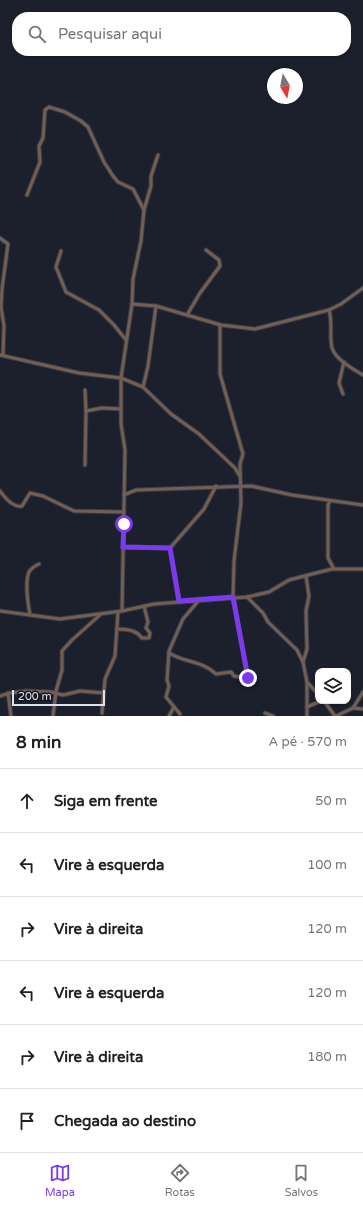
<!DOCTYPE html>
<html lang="pt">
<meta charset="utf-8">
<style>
body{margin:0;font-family:"Varela Round",sans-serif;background:#f6f6f6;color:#202124}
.controls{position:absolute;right:12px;bottom:12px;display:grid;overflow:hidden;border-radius:8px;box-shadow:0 1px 3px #0004}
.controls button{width:36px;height:36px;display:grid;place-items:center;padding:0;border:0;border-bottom:1px solid #e0e0e0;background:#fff;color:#202124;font:20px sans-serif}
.compass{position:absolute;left:267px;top:68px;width:36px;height:36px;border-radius:50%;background:#fff;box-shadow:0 1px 3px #0004;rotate:170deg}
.scale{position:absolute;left:12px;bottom:10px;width:93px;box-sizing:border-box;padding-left:4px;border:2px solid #dde1e9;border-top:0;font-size:11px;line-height:14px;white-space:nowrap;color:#dde1e9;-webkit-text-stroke:3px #121722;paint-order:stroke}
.stop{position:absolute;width:12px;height:12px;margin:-9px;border:3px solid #7c3aed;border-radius:50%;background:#fff}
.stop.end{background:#7c3aed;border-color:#fff;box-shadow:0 1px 4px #0008}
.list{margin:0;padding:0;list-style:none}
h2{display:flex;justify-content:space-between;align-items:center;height:52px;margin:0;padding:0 16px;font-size:17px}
h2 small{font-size:13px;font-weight:400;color:#757577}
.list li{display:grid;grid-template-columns:26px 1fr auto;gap:12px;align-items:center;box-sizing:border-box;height:64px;padding:0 16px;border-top:1px solid #e0e0e0}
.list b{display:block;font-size:15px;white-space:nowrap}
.list em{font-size:13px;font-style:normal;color:#757577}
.icon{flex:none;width:22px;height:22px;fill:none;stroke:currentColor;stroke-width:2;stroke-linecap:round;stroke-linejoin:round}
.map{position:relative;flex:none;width:363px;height:716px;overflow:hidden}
.search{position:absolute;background:#fff;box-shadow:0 1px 3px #0004;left:12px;right:12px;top:12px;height:44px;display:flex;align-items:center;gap:10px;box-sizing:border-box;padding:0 14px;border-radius:16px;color:#757577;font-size:15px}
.sheet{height:436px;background:#fff}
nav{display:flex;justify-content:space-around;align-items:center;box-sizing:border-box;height:56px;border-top:1px solid #e0e0e0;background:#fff;font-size:11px;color:#757577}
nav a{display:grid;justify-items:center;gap:2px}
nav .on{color:#7c3aed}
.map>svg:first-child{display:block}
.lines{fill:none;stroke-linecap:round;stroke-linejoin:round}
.street-casing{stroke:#363b46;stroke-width:5}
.street{stroke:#725e52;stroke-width:3}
.route{stroke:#7c3aed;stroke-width:5}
</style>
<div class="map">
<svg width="363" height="716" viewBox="0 0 363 716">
<rect width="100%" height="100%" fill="#1b202c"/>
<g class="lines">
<!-- street casing -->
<g class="street-casing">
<g id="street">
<path d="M27 195 40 162 39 146 43 138 45 110 49 107 65 112 81 121 88 127 104 162 113 176 118 182 133 189 144 210"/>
<path d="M0 238 8 244 2 289 1 307 4 326 3 355"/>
<path d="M61 251 56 267 66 292 99 310 114 325 126 340"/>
<path d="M132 304 133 279 141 241 144 210 151 186V176L158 155"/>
<path d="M329 310C333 323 329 336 332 348 336 360 353 369 363 375"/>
<path d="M187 315 200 293 220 266 219 260 206 250"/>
<path d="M0 355 79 373 121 378 143 387 171 414 199 434 235 468 239 475"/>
<path d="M143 387 148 366 156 306"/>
<path d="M85 390 86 411 102 408 121 409"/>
<path d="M343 394 339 383 344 362"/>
<path d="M85 465 86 411"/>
<path d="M0 491C5 498 13 508 22 506L30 493 43 496 74 511 124 512"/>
<path d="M124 495 136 490 251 486 292 495 363 505"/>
<path d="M330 501 328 505V558L334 569"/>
<path d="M123 547 170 548"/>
<path d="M247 597 263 613 268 622 297 650 303 662 307 682V716"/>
<path d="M179 601 170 548 204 509 216 486"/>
<path d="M0 611 60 619 122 611 154 604 247 597 269 592 289 580 316 573 332 569H363"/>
<path d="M122 611 125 450 121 424V378L132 304 156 306 221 325 255 329 329 310 341 304 363 288"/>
<path d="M30 615C28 604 25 582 29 572 31 568 35 566 39 564"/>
<path d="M117 629C128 630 135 629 142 638H149L150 633 146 628 148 622 144 606"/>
<path d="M169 653C185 663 201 660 216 674L231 672 234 676 248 678 233 597 234 561 241 503 240 464 243 454 220 374V325"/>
<path d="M303 662 307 649 306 611 309 596 306 576"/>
<path d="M307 682 318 694"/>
<path d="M8 693 11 716"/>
<path d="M0 696 10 693 26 691 51 692 63 695 80 691 104 693"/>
<path d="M324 701 335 716"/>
<path d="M307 707 321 701"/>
<path d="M353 708 363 709"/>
<path d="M102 713 105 679 115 656 118 612"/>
<path d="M265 713 273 716"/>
<path d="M180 714 166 697 169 686 167 680 169 651 183 619 200 599"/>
<path d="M53 716 56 691 62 670V651L72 640 101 614"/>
<path d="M169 716 174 707"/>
<path d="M336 716 353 708 363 692"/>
</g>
</g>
<!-- street -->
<use href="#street" class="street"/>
</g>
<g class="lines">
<!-- route -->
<path class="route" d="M124 524 123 547 170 548 179 601 233 597 248 678"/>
</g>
</svg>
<div class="controls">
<button><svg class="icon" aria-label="layers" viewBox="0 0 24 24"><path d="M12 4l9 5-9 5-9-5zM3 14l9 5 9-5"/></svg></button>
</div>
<svg class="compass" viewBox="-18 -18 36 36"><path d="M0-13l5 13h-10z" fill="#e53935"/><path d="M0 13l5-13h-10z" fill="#757577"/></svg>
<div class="scale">200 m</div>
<div class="stop" style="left:124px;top:524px"></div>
<div class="stop end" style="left:248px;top:678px"></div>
<div class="search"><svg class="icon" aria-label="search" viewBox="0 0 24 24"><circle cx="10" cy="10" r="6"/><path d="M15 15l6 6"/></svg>Pesquisar aqui</div>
</div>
<section class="sheet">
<h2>8 min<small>A pé · 570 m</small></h2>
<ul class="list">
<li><svg class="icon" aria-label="ahead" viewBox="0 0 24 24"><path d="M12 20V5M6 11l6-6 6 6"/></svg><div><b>Siga em frente</b></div><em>50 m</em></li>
<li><svg class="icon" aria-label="left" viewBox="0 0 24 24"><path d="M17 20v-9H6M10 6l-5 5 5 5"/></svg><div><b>Vire à esquerda</b></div><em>100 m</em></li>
<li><svg class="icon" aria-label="right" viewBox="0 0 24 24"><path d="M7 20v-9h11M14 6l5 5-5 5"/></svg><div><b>Vire à direita</b></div><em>120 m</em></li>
<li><svg class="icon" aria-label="left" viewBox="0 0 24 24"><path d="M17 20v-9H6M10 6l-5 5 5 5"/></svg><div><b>Vire à esquerda</b></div><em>120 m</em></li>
<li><svg class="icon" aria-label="right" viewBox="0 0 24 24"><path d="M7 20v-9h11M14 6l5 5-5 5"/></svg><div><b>Vire à direita</b></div><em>180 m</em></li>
<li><svg class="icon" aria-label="arrive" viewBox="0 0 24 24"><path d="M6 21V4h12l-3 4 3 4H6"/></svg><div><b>Chegada ao destino</b></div></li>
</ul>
</section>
<nav>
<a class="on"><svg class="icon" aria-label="map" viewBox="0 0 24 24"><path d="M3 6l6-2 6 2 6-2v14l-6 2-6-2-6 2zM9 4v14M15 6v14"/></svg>Mapa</a>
<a><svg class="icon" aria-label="directions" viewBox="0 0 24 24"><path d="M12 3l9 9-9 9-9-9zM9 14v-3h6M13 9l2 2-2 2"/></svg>Rotas</a>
<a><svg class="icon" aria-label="saved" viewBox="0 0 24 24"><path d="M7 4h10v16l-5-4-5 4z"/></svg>Salvos</a>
</nav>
